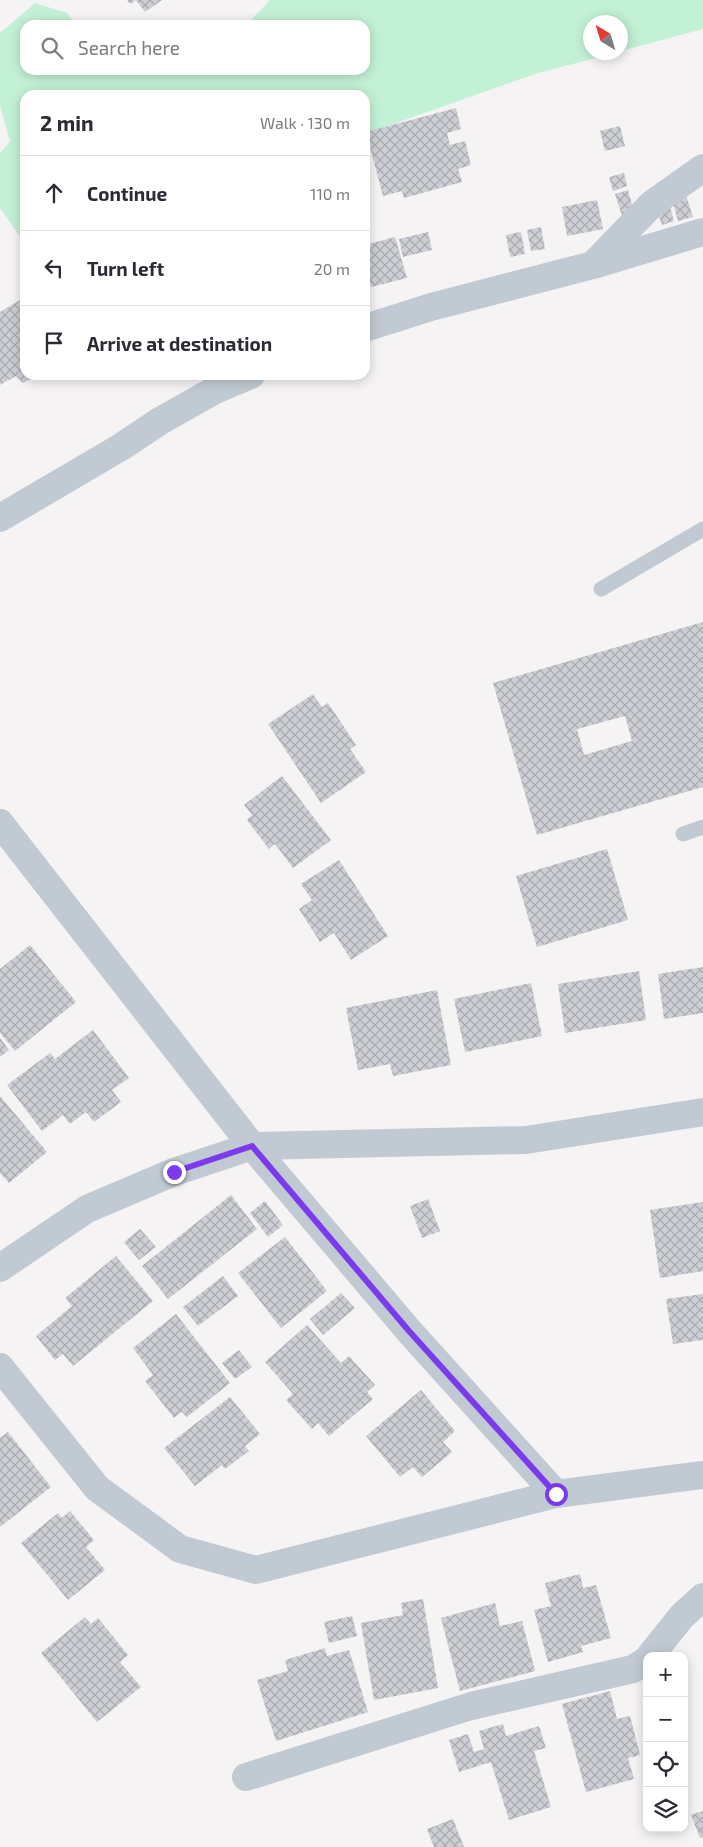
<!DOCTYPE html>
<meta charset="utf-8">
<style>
body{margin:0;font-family:"Exo 2",sans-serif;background:#f7f7f7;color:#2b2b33}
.controls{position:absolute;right:15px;bottom:15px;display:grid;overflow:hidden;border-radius:10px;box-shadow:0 2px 12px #0003}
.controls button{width:45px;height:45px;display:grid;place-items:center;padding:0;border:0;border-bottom:1px solid #e1e1e2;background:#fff;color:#2b2b33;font:25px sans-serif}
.compass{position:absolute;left:583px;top:15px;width:45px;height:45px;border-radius:50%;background:#fff;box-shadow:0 2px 12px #0003;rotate:322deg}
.stop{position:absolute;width:15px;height:15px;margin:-11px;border:4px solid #7c3aed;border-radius:50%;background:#fff}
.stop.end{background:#7c3aed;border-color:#fff;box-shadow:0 1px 5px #0008}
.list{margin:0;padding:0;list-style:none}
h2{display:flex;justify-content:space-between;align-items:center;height:65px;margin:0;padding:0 20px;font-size:21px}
h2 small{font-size:16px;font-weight:400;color:#7c7c81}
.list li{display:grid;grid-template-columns:32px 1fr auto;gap:15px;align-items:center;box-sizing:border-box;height:75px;padding:0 20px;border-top:1px solid #e1e1e2}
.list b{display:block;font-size:19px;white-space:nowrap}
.list em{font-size:16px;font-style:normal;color:#7c7c81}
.icon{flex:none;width:28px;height:28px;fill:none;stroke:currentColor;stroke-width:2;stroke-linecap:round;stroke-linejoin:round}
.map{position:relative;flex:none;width:703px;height:1847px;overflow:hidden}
.search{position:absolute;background:#fff;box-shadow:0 2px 12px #0003;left:20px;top:20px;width:350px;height:55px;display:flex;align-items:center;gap:12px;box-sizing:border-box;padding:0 18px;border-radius:15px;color:#7c7c81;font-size:19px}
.panel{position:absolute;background:#fff;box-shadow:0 2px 12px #0003;left:20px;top:90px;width:350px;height:290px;border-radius:15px}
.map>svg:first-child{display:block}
.grass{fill:#c3f1d5}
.building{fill:url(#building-cross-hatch);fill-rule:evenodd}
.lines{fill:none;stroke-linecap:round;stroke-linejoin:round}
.service{stroke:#c1cad2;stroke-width:15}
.minor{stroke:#c1cad2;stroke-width:28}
.route{stroke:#7c3aed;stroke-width:6}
</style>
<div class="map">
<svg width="703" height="1847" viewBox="0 0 703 1847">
<defs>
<pattern id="building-cross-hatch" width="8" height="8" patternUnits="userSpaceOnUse" patternTransform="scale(1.25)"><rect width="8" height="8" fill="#cdcfd5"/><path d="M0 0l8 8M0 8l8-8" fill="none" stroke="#a8abb0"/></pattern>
</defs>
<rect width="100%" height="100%" fill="#f5f3f3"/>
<!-- grass -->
<path class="grass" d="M270 0H703V29L621 51 620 22H590V52L615 53 538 73 365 134V95H25V244L0 208V153L10 142 0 105V33L35 3 67 13 76 25H25V70L158 72 163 70H365V25H246Z"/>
<!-- building -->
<g class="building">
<path d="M127 0H162L145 12 136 0 130 4Z"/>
<path d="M456 108 461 129 447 133 450 145 465 141 471 165 458 169 462 182 404 198 402 191 383 196 366 132Z"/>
<path d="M620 126 625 146 605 151 600 131Z"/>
<path d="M624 173 627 186 613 191 609 177Z"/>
<path d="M628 190 634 212 622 216 615 194Z"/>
<path d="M686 195 693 217 678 221 672 199Z"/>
<path d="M597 200 603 229 567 236 562 207Z"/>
<path d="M668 200 674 221 662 225 655 205Z"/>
<path d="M541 227 545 249 531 251 527 230Z"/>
<path d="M428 232 432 250 403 257 399 239Z"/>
<path d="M521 232 525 254 510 257 506 235Z"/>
<path d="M395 237 407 278 371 287 365 265V245Z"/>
<path d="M25 297V375H38L23 383 16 376 0 385V312Z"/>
<path d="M703 622V787L537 835 493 683ZM625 716 632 741 584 755 577 729Z"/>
<path d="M313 694 322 707 328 703 356 745 350 749 366 772 321 803 268 724Z"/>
<path d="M282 776 331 840 293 868 275 844 269 849 247 820 252 815 244 805Z"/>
<path d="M607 849 628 920 537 947 516 876Z"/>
<path d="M339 860 388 936 351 960 334 933 320 942 299 909 312 900 301 884Z"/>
<path d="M30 945 76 1002 15 1051 0 1033V969Z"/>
<path d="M703 967V1013L664 1019 658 974Z"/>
<path d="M639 971 646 1020 565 1033 558 984Z"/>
<path d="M531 983 542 1036 465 1052 454 999Z"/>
<path d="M437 990 451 1065 393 1076 390 1064 358 1070 346 1008Z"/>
<path d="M93 1030 129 1078 112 1090 121 1102 94 1122 86 1112 70 1124 63 1115 42 1131 7 1085 50 1053 55 1059Z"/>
<path d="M0 1038 9 1050 0 1057Z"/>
<path d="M0 1096 47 1152 9 1183 0 1173Z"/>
<path d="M231 1195 257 1229 168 1299 142 1266Z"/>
<path d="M428 1199 440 1231 422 1238 410 1206Z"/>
<path d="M265 1201 283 1225 268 1237 250 1213Z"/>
<path d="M703 1202V1271L660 1278 650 1210Z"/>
<path d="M140 1229 156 1247 139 1260 124 1242Z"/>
<path d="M285 1237 327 1291 281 1328 238 1273Z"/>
<path d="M116 1256 153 1301 73 1366 63 1354 55 1360 36 1336 72 1306 65 1298Z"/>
<path d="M223 1276 238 1296 198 1326 183 1307Z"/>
<path d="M341 1293 355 1308 323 1335 310 1319Z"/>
<path d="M703 1294V1340L673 1344 666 1299Z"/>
<path d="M176 1314 230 1383 187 1417 182 1412 174 1418 145 1381 153 1375 133 1348Z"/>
<path d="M307 1325 341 1363 349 1356 375 1385 367 1392 373 1399 329 1436 318 1423 312 1429 286 1400 293 1394 265 1362Z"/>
<path d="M239 1350 252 1367 235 1379 222 1363Z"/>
<path d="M421 1390 455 1431 443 1442 452 1452 422 1477 413 1467 400 1477 366 1436Z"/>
<path d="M230 1397 260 1434 245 1446 249 1451 225 1469 222 1465 195 1486 164 1448Z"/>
<path d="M8 1432 51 1487 0 1527V1438Z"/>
<path d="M70 1511 94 1540 86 1547 105 1570 68 1600 21 1543 58 1513 62 1518Z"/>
<path d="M580 1574 583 1588 596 1585 611 1638 581 1646 583 1652 548 1662 534 1610 551 1606 545 1583Z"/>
<path d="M423 1599 438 1688 374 1700 361 1623 403 1615 401 1603Z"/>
<path d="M495 1603 500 1626 522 1621 535 1671 460 1691 441 1618Z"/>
<path d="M352 1616 357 1636 329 1643 324 1622Z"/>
<path d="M85 1617 91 1624 98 1618 128 1655 120 1662 141 1687 97 1722 41 1653Z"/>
<path d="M325 1648 327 1656 349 1650 368 1712 276 1741 257 1680 288 1671 285 1660Z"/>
<path d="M610 1691 617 1719 630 1716 640 1755 628 1758 634 1779 586 1792 562 1704Z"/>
<path d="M503 1724 506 1736 539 1726 546 1748 534 1751 551 1807 509 1820 491 1762 459 1772 449 1740 468 1734 474 1752 484 1749 479 1731Z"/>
<path d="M703 1811V1837L700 1838 691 1815Z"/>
<path d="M453 1819 464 1847H434L427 1829Z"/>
</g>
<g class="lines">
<!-- service -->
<g class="service">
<path d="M601 589 703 529"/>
<path d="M683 834 703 827"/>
</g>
<!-- minor -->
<g class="minor">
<path d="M594 264 652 204 703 168"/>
<path d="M365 328 431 307 593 265 703 232"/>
<path d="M0 518 121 447 160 421 215 390 251 375"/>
<path d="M0 823 252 1146 409 1331 556 1494"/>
<path d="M0 1268 87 1209 174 1172 252 1146 526 1140 703 1112"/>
<path d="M0 1367 97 1488 180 1549 256 1570 556 1494 703 1475"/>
<path d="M650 1656 682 1616 703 1597"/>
<path d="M246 1777 471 1706 633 1669 647 1660"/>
</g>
</g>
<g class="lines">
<!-- route -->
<path class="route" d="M174 1172 252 1146 409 1331 556 1494"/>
</g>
</svg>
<div class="controls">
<button>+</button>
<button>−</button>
<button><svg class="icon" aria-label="locate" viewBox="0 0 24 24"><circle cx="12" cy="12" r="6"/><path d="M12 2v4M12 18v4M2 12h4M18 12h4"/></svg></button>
<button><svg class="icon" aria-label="layers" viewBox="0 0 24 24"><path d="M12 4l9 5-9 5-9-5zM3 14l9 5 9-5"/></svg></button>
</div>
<svg class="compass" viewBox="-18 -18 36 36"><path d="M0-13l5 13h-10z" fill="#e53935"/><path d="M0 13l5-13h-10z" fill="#7c7c81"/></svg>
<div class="stop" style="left:556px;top:1494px"></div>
<div class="stop end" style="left:174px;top:1172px"></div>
<div class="search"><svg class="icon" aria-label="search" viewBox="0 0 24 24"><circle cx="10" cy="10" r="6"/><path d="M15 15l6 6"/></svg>Search here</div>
<section class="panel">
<h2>2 min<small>Walk · 130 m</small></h2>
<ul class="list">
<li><svg class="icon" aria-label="ahead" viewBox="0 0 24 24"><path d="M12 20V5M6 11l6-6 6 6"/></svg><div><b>Continue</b></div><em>110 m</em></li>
<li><svg class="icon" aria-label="left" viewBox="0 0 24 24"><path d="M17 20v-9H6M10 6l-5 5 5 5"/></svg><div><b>Turn left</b></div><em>20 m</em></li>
<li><svg class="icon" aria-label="arrive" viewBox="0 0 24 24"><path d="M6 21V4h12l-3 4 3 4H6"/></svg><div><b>Arrive at destination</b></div></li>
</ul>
</section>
</div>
